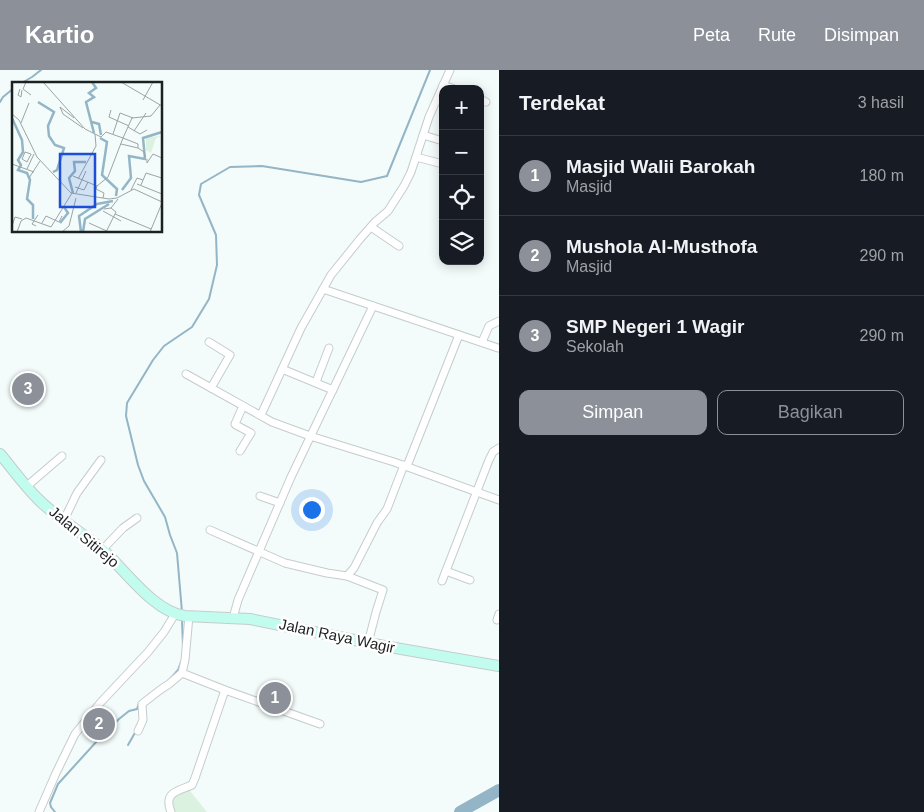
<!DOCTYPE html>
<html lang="id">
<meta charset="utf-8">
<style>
body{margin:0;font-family:Arial,sans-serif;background:#242831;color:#f1f3f6}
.controls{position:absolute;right:15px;top:15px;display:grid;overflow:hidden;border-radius:10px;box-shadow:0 2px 12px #0003}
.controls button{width:45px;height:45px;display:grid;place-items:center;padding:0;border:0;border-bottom:1px solid #363941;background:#171b24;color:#f1f3f6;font:25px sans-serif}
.you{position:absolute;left:311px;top:439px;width:18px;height:18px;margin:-12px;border:4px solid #fff;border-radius:50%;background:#1a73e8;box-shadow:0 0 0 8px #1a73e833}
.badge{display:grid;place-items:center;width:32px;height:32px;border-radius:50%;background:#8c9099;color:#fff;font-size:16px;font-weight:700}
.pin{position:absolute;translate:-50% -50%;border:2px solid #fff;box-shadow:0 1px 5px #0006}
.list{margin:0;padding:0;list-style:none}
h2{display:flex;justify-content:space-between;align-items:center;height:65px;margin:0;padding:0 20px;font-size:21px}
h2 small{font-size:16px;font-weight:400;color:#9ea1a6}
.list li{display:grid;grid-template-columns:32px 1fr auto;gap:15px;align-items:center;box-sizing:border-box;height:80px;padding:0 20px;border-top:1px solid #363941}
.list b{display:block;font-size:19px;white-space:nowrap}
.list p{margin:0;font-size:16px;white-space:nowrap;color:#9ea1a6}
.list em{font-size:16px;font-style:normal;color:#9ea1a6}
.actions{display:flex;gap:10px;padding:15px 20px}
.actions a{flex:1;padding:11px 0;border:1px solid #8c9099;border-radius:10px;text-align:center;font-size:18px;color:#8c9099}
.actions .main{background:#8c9099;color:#fff}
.icon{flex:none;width:28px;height:28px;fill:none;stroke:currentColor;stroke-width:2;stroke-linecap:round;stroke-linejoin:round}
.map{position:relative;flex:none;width:499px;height:742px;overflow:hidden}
header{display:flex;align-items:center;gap:30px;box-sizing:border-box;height:70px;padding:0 25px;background:#8c9099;color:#fff}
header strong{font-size:24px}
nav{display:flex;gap:28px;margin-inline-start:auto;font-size:18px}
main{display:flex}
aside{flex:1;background:#171b24}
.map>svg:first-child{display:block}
.green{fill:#dcf2e1}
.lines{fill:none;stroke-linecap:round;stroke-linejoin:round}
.stream{stroke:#93b5c6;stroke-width:2}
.river{stroke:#93b5c6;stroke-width:12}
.minor-casing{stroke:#c5cdcc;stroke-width:9}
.secondary-casing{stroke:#c5cdcc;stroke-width:12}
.minor{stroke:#fff;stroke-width:7}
.secondary{stroke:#c2fcee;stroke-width:10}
.labels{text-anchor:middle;stroke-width:5;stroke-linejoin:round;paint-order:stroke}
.street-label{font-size:15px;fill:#1d2020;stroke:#fff}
.inset-river{fill:none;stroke:#93b5c6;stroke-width:2.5}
.inset-road{fill:none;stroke:#9da4a3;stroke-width:1}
.view{fill:#1d4ed8;fill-opacity:0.15;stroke:#1d4ed8;stroke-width:2.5}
.inset-edge{fill:none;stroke:#1d2020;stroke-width:2.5}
</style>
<header>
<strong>Kartio</strong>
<nav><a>Peta</a><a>Rute</a><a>Disimpan</a></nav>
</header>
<main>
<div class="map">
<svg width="499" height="742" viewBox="0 0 499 742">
<rect width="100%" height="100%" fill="#f3fcfb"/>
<!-- green -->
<path class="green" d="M185 720 190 721 207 742H174L171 730 174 725Z"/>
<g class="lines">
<!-- stream -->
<g class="stream">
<path d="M20 14 32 7 41 0"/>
<path d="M0 32 3 27 14 18"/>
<path d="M182 542 177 483 170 465 165 447 144 411 138 395 126 346 127 333 153 290 164 276 192 257 209 229 217 195 216 165 199 125 201 114 230 97 262 96 361 112 387 106 430 0"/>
<path d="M182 550 183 577"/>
<path d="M170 609 178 600 181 592"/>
<path d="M128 675 136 661"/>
<path d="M55 742 51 737 50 733 58 714 97 671 119 649 129 641 137 639 139 633"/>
</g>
<!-- river -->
<path class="river" d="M460 742 499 720"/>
<!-- minor casing -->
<g class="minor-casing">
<g id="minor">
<path d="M443 15 454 19"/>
<path d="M480 29 486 32"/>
<path d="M423 65 443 71"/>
<path d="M416 87 439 93"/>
<path d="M371 157 399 176"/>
<path d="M323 219 498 278"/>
<path d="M209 272 230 285 211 318"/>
<path d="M482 272 489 256 499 251"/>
<path d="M282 299 333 320"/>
<path d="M186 304 272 352 310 366 394 392 499 430"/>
<path d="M316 312 329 278"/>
<path d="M261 345 301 258 331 205 360 169 375 152 388 141 404 116 411 102 429 47 450 0"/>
<path d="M240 381 251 363 236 355 235 354 243 336"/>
<path d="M407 396 459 265"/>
<path d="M27 416 62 386"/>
<path d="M260 426 280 433"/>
<path d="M64 450 77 423 101 390"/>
<path d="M210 460 285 493 327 503 347 506 354 498 377 453 387 439 404 395"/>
<path d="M102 480 123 458 137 448"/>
<path d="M446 501 470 510"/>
<path d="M347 506 383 520 376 542 368 573"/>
<path d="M442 511 489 390 493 382 499 378"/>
<path d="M233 548 238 530 291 407 373 236"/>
<path d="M497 550 499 544"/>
<path d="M182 603 225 620 320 654"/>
<path d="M138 661 143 650 142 634 160 620 169 614 182 603 185 590 189 546"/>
<path d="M39 742 56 703 75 664 101 632 148 582 164 562 175 544"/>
<path d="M171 742C163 722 178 721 192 715L195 708 225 620"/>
</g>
</g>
<!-- secondary casing -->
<g class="secondary-casing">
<path id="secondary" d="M0 384C12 398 23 414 37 428 56 448 82 462 103 480 125 500 154 542 185 546L250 549 384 576 499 596"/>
</g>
<!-- minor -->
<use href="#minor" class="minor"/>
<!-- secondary -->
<use href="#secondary" class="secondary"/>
</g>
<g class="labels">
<!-- street labels -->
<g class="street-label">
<text transform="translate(84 467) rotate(40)" y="5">Jalan Sitirejo</text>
<text transform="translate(337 566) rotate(12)" y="5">Jalan Raya Wagir</text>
</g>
</g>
<!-- overview -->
<g transform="translate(12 12)">
<rect width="150" height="150" fill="#f3fcfb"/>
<path d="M150 54 144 56 139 71 134 68V55Z" fill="#dcf2e1"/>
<path class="inset-river" d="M80 0 84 6 77 11 82 15 74 20 82 51M26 20 42 30 36 44 37 54 43 63 52 66 45 88 41 90M0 36 10 58 11 70 6 78 9 83 6 88 15 91 18 98 15 117 21 123V137M80 40 87 42 89 53M88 56 95 60 90 93 105 107 104 114M110 108 119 96 117 74 133 77 131 56 150 50M61 111 57 96 63 89 62 80H74M48 141 56 131 52 125M69 150 67 134 85 122 101 119M71 150 73 137 97 122"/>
<path class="inset-road" d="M14 0 11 7 19 13M31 0 73 47 89 55 94 50 111 56 120 36 139 34 148 23M109 0 150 24M8 7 6 13 9 15 10 8M131 18 141 0M48 25 51 32 71 46M48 25 62 36M99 28 97 35 117 44M0 32 7 38 25 75 59 111 97 117 105 116 122 107 150 120M9 41 17 21M116 45 128 52 135 48M122 49 134 31M101 52 108 31 121 36M109 62 126 66 132 70 133 75M135 77V81L141 72 150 76M15 80 18 74 19 73V72L13 70 10 77 15 80M0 82 22 90M15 87 22 72M61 94 85 104 84 107 92 111 91 116M17 96 28 79M66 97 84 64 83 52M125 102 150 112M129 103 134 91 150 96M85 104 96 95 111 56 126 62V66M63 105 72 108 76 100M119 108 125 96 131 98M64 111 74 89M92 127 99 126 106 117M91 129 109 139M103 132 139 147M30 141 34 134 47 140 50 134M77 141 97 150M0 144 3 135 10 137M24 144 20 142 26 133M5 150 9 139 14 136 39 145 60 111M50 150 57 144 64 116M94 150 104 130 99 126M138 150 150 121"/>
<path class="view" d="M48 72H83V125H48Z"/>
<rect width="150" height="150" class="inset-edge"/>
</g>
</svg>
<div class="controls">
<button>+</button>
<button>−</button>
<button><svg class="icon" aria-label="locate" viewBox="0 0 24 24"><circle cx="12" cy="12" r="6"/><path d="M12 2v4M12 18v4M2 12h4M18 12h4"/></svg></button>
<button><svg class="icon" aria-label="layers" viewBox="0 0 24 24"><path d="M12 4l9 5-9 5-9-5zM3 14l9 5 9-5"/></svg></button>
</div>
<div class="you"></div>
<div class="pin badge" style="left:275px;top:628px">1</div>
<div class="pin badge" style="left:99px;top:654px">2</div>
<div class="pin badge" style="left:28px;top:319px">3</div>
</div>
<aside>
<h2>Terdekat<small>3 hasil</small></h2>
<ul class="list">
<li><span class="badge">1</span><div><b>Masjid Walii Barokah</b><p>Masjid</p></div><em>180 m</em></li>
<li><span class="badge">2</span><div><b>Mushola Al-Musthofa</b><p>Masjid</p></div><em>290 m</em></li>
<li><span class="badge">3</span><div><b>SMP Negeri 1 Wagir</b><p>Sekolah</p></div><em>290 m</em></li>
</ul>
<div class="actions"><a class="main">Simpan</a><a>Bagikan</a></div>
</aside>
</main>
